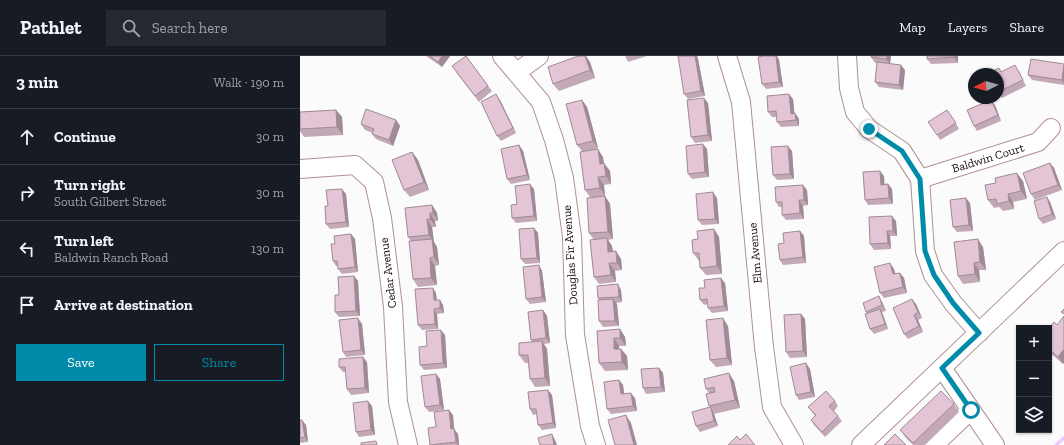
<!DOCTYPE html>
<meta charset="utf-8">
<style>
body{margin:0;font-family:"Zilla Slab",serif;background:#242831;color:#f1f3f6}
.controls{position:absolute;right:12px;bottom:12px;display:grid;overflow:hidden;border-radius:0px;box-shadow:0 1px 3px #0004}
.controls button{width:36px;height:36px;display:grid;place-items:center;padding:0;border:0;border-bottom:1px solid #363941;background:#171b24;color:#f1f3f6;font:20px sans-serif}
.compass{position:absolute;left:668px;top:12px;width:36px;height:36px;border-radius:50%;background:#171b24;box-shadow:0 1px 3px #0004;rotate:265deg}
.stop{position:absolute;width:12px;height:12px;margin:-9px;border:3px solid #018baa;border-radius:50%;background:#fff}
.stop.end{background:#018baa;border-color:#fff;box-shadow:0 1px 4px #0008}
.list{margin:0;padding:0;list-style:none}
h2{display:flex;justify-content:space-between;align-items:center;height:52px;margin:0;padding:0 16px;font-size:17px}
h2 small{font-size:13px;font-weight:400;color:#9ea1a6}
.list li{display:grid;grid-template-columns:26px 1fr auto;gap:12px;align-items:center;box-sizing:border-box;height:56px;padding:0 16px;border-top:1px solid #363941}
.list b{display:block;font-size:15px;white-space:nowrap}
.list p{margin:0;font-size:13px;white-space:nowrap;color:#9ea1a6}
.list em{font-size:13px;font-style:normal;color:#9ea1a6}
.actions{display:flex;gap:8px;padding:12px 16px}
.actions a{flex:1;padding:9px 0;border:1px solid #018baa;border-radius:0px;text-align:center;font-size:14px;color:#018baa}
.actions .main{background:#018baa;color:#fff}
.icon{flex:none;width:22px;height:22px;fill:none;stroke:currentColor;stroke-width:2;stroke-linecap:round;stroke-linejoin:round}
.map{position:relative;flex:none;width:764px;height:389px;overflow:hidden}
header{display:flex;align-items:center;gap:24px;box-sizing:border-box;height:56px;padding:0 20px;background:#171b24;border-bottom:1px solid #363941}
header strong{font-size:19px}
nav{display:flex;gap:22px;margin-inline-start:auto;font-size:14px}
.search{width:280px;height:36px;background:#242831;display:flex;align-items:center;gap:10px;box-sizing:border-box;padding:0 14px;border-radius:0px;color:#9ea1a6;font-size:15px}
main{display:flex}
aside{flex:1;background:#171b24}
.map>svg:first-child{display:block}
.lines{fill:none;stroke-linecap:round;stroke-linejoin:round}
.stream{stroke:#ecc9ff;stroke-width:3.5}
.minor-casing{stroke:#b19091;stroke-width:20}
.minor{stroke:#fff;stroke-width:18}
.wall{fill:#c3a9b7}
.shaded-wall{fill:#9f8a95}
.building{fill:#e3c5d5;stroke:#9f8a95}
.route{stroke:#018baa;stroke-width:5}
.labels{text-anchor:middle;stroke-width:3;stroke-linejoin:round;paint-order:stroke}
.street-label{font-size:12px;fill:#160b0c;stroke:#fff}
</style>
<header>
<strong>Pathlet</strong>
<div class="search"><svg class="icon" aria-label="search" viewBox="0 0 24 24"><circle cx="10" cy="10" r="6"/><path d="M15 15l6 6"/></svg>Search here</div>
<nav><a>Map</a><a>Layers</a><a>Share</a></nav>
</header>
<main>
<aside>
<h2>3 min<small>Walk · 190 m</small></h2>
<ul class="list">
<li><svg class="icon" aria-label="ahead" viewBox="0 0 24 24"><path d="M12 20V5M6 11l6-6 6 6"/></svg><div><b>Continue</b></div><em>30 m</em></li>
<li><svg class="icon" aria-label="right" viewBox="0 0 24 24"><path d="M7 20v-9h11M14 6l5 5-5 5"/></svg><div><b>Turn right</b><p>South Gilbert Street</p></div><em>30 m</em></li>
<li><svg class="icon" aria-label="left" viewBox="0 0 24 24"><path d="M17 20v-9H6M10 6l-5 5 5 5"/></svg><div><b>Turn left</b><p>Baldwin Ranch Road</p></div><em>130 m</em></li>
<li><svg class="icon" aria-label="arrive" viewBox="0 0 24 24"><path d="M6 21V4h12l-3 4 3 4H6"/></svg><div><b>Arrive at destination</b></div></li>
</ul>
<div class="actions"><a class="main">Save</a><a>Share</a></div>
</aside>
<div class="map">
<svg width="764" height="389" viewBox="0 0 764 389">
<rect width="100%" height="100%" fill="#fbfbfb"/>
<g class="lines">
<!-- stream -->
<path class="stream" d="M756 389 764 382"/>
<!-- minor casing -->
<g class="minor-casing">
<g id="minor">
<path d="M202 0 241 46 254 84 264 122 272 181 275 279 290 370 296 389"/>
<path d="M427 0 441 46 464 291 472 351 494 389"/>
<path d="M547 0 549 32 555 56 569 73 602 95 620 123 625 195 633 219 653 247 679 277"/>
<path d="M217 16 239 0"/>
<path d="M0 113 55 109 74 126 82 162 93 251 98 346 108 389"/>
<path d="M620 123 738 86 751 72"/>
<path d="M642 312 695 389"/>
<path d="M561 389 764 195"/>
<path d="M634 389 671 354"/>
</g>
</g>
<!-- minor -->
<use href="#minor" class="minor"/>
</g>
<!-- wall -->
<g class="wall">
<path d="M126 0H150L142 11Z"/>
<path d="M166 0 192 35 179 46 156 16Z"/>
<path d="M325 0H347L328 6Z"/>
<path d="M380 0H397L398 3 405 40 388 43 384 38Z"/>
<path d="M463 0H477L479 4 483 31 466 33 462 28Z"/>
<path d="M591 0 590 7 605 14 603 34 579 31 575 26 577 7H575L571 1Z"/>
<path d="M627 0H658V7L631 8 627 3Z"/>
<path d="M290 6 295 22 259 35 253 28Z"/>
<path d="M764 8V29L732 24 728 19Z"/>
<path d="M699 12 701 16 719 15 726 30 702 42 698 37V18Z"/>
<path d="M493 43 494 57H495L499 63V70L481 71 477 66V61H472L468 56Z"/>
<path d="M200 44 216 77 201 85 197 80Z"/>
<path d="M282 44 287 51 298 92 292 94 303 101 304 108 310 115 311 128 304 129 305 140 299 141 305 140 310 148 313 183 308 184 312 190 313 196 321 203 322 214 315 215 316 226 299 228 294 221V184L289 177 290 141 285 134 282 95 277 89Z"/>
<path d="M408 47 412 85 395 87 391 81Z"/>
<path d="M695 49 701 65 677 75 674 70Z"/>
<path d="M36 54 42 61 43 79 4 81 0 75V56Z"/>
<path d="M651 59 659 73 640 84 637 79Z"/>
<path d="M96 64 100 70 93 90 76 83 72 78 73 77 65 74 61 68Z"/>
<path d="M219 89 223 95 230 124 211 128 207 123Z"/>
<path d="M407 93 409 121 392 123 388 118Z"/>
<path d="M492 95 494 123 477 124 473 119Z"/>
<path d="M112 96 118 104 129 134 110 141 104 134Z"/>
<path d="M750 107 754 112 762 134 735 144 731 138Z"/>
<path d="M584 120V128H588L592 133 593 148 568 149 565 144Z"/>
<path d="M723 125 727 143 713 146 714 153 703 155 699 151 694 152 688 144Z"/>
<path d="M234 133 237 165 216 167 212 162 217 148Z"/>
<path d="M507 134 508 149 503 150 504 163 486 164 482 159V151H479L476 146Z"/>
<path d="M46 138 49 171 30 173 26 168 28 150Z"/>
<path d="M747 141 750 146 756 163 743 168 739 163Z"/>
<path d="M417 142 419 168 402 169 398 164Z"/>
<path d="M670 147 673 175 657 176 653 171Z"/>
<path d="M132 149 137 157 138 165H135L136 171H132L134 186 137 191 139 209 135 210 137 229 118 231 113 223 111 185 108 181Z"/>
<path d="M596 165 597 180H590L591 193 574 194 570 188Z"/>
<path d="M234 172 238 177 240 207 225 208 221 203Z"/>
<path d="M414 173 419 181 422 218 406 219 400 212V205H399L393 197 398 183Z"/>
<path d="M500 175 504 180 506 207 483 209 480 204 484 187Z"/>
<path d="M51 178 55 183 58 216 42 218 38 213V210H36L33 205 35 188Z"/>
<path d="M683 191 686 214H679L680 226 663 228 658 220Z"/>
<path d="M590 207 594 213 595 218 600 217 604 222 607 237 584 242 580 237Z"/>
<path d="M239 209 242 215 246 246 230 248 226 243Z"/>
<path d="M54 220 58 225 60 260 39 261 35 256 39 239Z"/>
<path d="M425 227 428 255 412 257 408 252V248L404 249 400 244 405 232Z"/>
<path d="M133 232 136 237 137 244 143 249 144 257 137 258 138 273 122 274 118 269Z"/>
<path d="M321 234 322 246 316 247 317 248 319 270 303 271 299 265V244L298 242Z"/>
<path d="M582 246 586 255 582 256 583 259 588 273 574 278 570 273 567 258 566 256Z"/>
<path d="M616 248 622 262 618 264 623 276 608 283 604 278Z"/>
<path d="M243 254 247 260 250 287 244 288 247 293 250 330 235 331 230 323 228 307H225L219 299 232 286 231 284Z"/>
<path d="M501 258 505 263 507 301 490 302 486 296Z"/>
<path d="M62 268 65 299 46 301 43 296Z"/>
<path d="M757 269 763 308 749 296V279H750L749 278V272Z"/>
<path d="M428 270 432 309 416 311 410 304Z"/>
<path d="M320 273 325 281 326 290H319V293H321L327 300 328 314 305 315 299 307 297 275Z"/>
<path d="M145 279 147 312 124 314 120 309 127 290Z"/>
<path d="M67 306 69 337 51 339 47 333 46 316H43L39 311Z"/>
<path d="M359 312 363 317 365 336 346 338 343 332Z"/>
<path d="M510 313 515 341 499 344 496 339Z"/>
<path d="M136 318 140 323 144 354 129 356 125 351Z"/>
<path d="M319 324 323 329 324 338 335 342 337 355 311 358 307 353Z"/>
<path d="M434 325 440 352 414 358 418 370 400 376 396 370 410 351 409 337 406 333Z"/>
<path d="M252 339 256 372 242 374 238 369 237 358 233 359 230 353Z"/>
<path d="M535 345 538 350 534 355 542 365 525 381 514 369 511 364 515 360 508 351Z"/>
<path d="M654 348 659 356 625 389H613L606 382 600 374Z"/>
<path d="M72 350 75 379 59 381 56 376Z"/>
<path d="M153 359 154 373 158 378 159 389H130L136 371Z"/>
<path d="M0 364 6 369 8 386 0 387Z"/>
</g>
<!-- shaded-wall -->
<g class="shaded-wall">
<path d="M142 0H150L142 11 138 6Z"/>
<path d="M285 0H286L290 6 295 22 290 14Z"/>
<path d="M395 0H397L398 3 405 40 401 35Z"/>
<path d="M476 0H477L479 4 483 31 479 26Z"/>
<path d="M587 0H591L590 8 586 3Z"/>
<path d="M654 0H658V7L654 1Z"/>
<path d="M601 9 605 14 603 34 599 29Z"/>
<path d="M764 10V27L762 24Z"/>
<path d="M196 38 200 44 216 77 213 72Z"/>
<path d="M489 38 493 43 495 63 491 58Z"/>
<path d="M404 42 408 47 412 85 408 79Z"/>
<path d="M282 44 287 51 298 92 293 85Z"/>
<path d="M691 44 695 49 701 65 698 59Z"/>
<path d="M36 54 42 61 43 79 37 71Z"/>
<path d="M495 57 499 63V70L496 64Z"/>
<path d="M96 64 100 70 93 90 89 84Z"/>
<path d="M403 88 407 93 409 121 405 116Z"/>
<path d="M219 89 223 95 230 124 227 119Z"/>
<path d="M488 90 492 95 494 123 490 118Z"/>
<path d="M298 93 303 101 305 116 300 108Z"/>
<path d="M112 96 118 104 129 134 124 126Z"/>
<path d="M304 107 310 115 311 128 306 120Z"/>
<path d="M750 107 754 112 762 134 758 129Z"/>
<path d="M580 115 584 120 585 134 581 129Z"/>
<path d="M717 117 723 125 727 143 721 135Z"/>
<path d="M298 121 304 129 305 140 300 132Z"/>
<path d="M230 128 234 133 237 165 234 160Z"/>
<path d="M588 128 592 133 593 148 589 142Z"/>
<path d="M503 129 507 134 508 149 504 144Z"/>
<path d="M42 133 46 138 49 171 46 166Z"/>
<path d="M413 136 417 142 419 168 415 163Z"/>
<path d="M708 138 713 146 714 153 709 145Z"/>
<path d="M305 140 310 148 313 183 308 176Z"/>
<path d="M747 141 750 146 756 163 752 158Z"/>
<path d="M666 142 670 147 673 175 669 169Z"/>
<path d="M499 144 503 150 504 163 500 157Z"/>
<path d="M132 149 137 157 138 165 133 157Z"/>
<path d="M130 157 135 165 136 171 130 163Z"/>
<path d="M592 160 596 165 597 180 593 175Z"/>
<path d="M127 163 132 171 134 186 137 191 139 209 134 201 132 184 129 179Z"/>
<path d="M234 172 238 177 240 207 237 202Z"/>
<path d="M414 173 419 181 422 218 417 210Z"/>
<path d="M500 175 504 180 506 207 503 201Z"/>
<path d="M587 175 590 180 591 193 588 187Z"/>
<path d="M51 178 55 183 58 216 55 211Z"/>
<path d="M307 182 312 190 314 204 308 196Z"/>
<path d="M678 183 683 191 686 214 680 206Z"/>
<path d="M316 195 321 203 322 214 317 207Z"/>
<path d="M130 202 135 210 137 229 131 222Z"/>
<path d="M309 207 315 215 316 226 311 219Z"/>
<path d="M590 207 594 213 597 224 593 218Z"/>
<path d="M674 207 679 214 680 226 675 218Z"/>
<path d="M239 209 242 215 246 246 242 241Z"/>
<path d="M600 217 604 222 607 237 603 231Z"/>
<path d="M54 220 58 225 60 260 56 255Z"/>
<path d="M421 222 425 227 428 255 424 250Z"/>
<path d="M318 228 321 234 322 246 319 241Z"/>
<path d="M133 232 136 237 137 249 134 244Z"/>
<path d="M579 240 582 246 586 255 582 249Z"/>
<path d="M313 243 317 248 319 270 315 265Z"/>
<path d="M612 243 616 248 622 262 618 256Z"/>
<path d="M140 244 143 249 144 257 140 252Z"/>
<path d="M134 253 137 258 138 273 135 268Z"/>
<path d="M580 253 583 259 588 273 585 268Z"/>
<path d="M243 254 247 260 250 287 246 282Z"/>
<path d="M501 258 505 263 507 301 503 295Z"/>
<path d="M614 259 618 264 623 276 619 270Z"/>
<path d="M58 262 62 268 65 299 61 294Z"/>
<path d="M423 262 428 270 432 309 427 302Z"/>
<path d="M320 273 325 281 326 290 320 282Z"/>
<path d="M141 274 145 279 147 312 143 307Z"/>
<path d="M314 282 319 290 320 301 314 293Z"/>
<path d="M242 285 247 293 250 330 245 322Z"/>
<path d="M321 293 327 300 328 314 322 306Z"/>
<path d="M764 293V307L763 308 758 301Z"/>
<path d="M63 301 67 306 69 337 65 332Z"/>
<path d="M506 307 510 313 515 341 511 336Z"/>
<path d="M359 312 363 317 365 336 361 331Z"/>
<path d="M429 317 434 325 440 352 435 344Z"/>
<path d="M136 318 140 323 144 354 140 349Z"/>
<path d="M319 324 323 329 325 344 321 338Z"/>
<path d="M248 334 252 339 256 372 253 367Z"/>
<path d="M331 337 335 342 337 355 333 350Z"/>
<path d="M68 345 72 350 75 379 71 374Z"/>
<path d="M411 352 414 358 418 370 414 365Z"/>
<path d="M149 354 153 359 154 373 158 378 159 389H158L156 386 151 373Z"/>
<path d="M326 359 331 367 337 389H334Z"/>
<path d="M2 364 6 369 8 386 5 381Z"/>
<path d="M252 378 255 384 257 389H254Z"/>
</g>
<!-- building -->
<g class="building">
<path d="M130 0H142L138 6Z"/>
<path d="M166 0 188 30 175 40 152 10Z"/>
<path d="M278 0H285L290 14 253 28 248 11Z"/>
<path d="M378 0H395L401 35 384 38Z"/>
<path d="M463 0H476L479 26 462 28 458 1Z"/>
<path d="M571 0H587L586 3 571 1Z"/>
<path d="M627 0H654V1L627 3Z"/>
<path d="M731 3 764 8 762 24 728 19Z"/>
<path d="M577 6 601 9 599 29 575 26Z"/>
<path d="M715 9 723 24 698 36V18H689V17L699 12 701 16Z"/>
<path d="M196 38 213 72 197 80 181 46Z"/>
<path d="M489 38 491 58 495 57 496 64 477 66 476 55 468 56 467 40Z"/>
<path d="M404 42 408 79 391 81 387 44Z"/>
<path d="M282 44 293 85 277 89 266 48Z"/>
<path d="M691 44 698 59 674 70 667 54Z"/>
<path d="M66 53 96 64 89 84 72 78 74 73 61 68Z"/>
<path d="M36 54 37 71 0 73V56Z"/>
<path d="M647 54 656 67 637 79 628 66Z"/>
<path d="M403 88 405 116 388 118 386 90Z"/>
<path d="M219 89 227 119 207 123 201 93Z"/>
<path d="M488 90 490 118 473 119 471 91Z"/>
<path d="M298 93 300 108 304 107 306 120 298 121 300 132 285 134 280 96Z"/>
<path d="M112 96 124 126 104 134 92 104Z"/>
<path d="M750 107 758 129 731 138 723 117Z"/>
<path d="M580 115 581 129 588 128 589 142 565 144 563 116Z"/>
<path d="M717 117 721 135 708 138 709 145 697 148 696 143 688 144 685 129 696 127 695 122Z"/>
<path d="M230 128 234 160 212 162 211 149 217 148 215 130Z"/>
<path d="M503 129 504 144H499L500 157 482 159V146H476L475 131Z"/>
<path d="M42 133 46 166 26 168 25 150H28L26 134Z"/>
<path d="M413 136 415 163 398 164 396 138Z"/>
<path d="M305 140 308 176 289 177 287 142Z"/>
<path d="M747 141 752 158 739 163 734 145Z"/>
<path d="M666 142 669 169 653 171 650 144Z"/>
<path d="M132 149 133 157H130V163H127L129 179 108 181 105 152Z"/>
<path d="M592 160 593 175H587L588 187 570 188 569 161Z"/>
<path d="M234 172 237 202 221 203 219 173Z"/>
<path d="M414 173 417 210 400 212 399 197H393L392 184 398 183 397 175Z"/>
<path d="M500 175 503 201 480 204 478 188 484 187 483 177Z"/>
<path d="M51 178 55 211 38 213 37 205H33L31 188H35L34 180Z"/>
<path d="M307 182 308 196 316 195 317 207H309L311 219 294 221 290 184Z"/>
<path d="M132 183 134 201 130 202 131 222 113 223 109 185Z"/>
<path d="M678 183 680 206 674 207 675 218 658 220 654 186Z"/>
<path d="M590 207 593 218 600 217 603 231 580 237 574 211Z"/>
<path d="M239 209 242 241 226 243 223 211Z"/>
<path d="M54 220 56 255 35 256V239H39L38 221Z"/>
<path d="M421 222 424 250 408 252 407 243 400 244 399 232H405L404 224Z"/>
<path d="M318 228 319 241 298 242 297 230Z"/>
<path d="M133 232 134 244H140V252L134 253 135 268 118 269 115 233Z"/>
<path d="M579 240 582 249 566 256 563 247Z"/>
<path d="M313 243 315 265H299L298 244Z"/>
<path d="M612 243 618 256 614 259 619 270 604 278 593 252Z"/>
<path d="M580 253 585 268 570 273 565 258Z"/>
<path d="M764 253V258L761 256Z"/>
<path d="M243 254 246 282 231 284 228 256Z"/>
<path d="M501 258 503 295 486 296 484 259Z"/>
<path d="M764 260V293L758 301 749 293V279L751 278 749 276V272L754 266 757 269Z"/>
<path d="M58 262 61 294 43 296 39 264Z"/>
<path d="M423 262 427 302 410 304 406 264Z"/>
<path d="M320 273V282H314V293H321L322 306 299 307 297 275Z"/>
<path d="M141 274 143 307 120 309 119 291 127 290 126 275Z"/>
<path d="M242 285 245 322 230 323 228 299H219V287Z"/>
<path d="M63 301 65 332 47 333 45 311H39V303Z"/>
<path d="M506 307 511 336 496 339 490 311Z"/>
<path d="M359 312 361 331 343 332 341 313Z"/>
<path d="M429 317 435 344 409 350 406 338 415 336 414 331 406 333 404 323Z"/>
<path d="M136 318 140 349 125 351 121 320Z"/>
<path d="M319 324 321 338 331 337 333 350 307 353 304 326Z"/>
<path d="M248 334 253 367 238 369 236 353H230L228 336Z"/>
<path d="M526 335 535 345 529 350 538 360 522 376 511 364 516 359 508 351Z"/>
<path d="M641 335 654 348 613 387 600 374Z"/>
<path d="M68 345 71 374 56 376 53 347Z"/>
<path d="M410 351 411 352 414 365 396 370 392 356Z"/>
<path d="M149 354 151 373 154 372 156 386 130 389 128 372 136 371 134 356Z"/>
<path d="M326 359 334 389H315L308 364Z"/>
<path d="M0 364H2L5 381 0 382Z"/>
<path d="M252 378 254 389H240L238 382Z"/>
<path d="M446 378 455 389H428L437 380 440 384Z"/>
<path d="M595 378 606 389H584Z"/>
<path d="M76 385 77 389H61V387Z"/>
</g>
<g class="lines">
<!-- route -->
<path class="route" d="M569 73 602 95 620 123 625 195 634 219 653 247 679 277 642 312 671 354"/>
</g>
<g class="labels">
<!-- street labels -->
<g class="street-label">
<text transform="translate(688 102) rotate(-17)" y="4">Baldwin Court</text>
<text transform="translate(455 197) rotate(-95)" y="4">Elm Avenue</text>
<text transform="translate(270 199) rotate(-94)" y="4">Douglas Fir Avenue</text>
<text transform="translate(88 217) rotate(-97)" y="4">Cedar Avenue</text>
</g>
</g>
</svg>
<div class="controls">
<button>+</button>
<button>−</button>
<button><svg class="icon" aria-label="layers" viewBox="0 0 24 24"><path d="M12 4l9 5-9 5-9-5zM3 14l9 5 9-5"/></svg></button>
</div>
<svg class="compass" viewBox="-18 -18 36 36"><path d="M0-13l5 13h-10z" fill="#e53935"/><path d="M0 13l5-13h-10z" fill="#9ea1a6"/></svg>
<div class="stop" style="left:671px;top:354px"></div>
<div class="stop end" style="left:569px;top:73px"></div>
</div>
</main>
